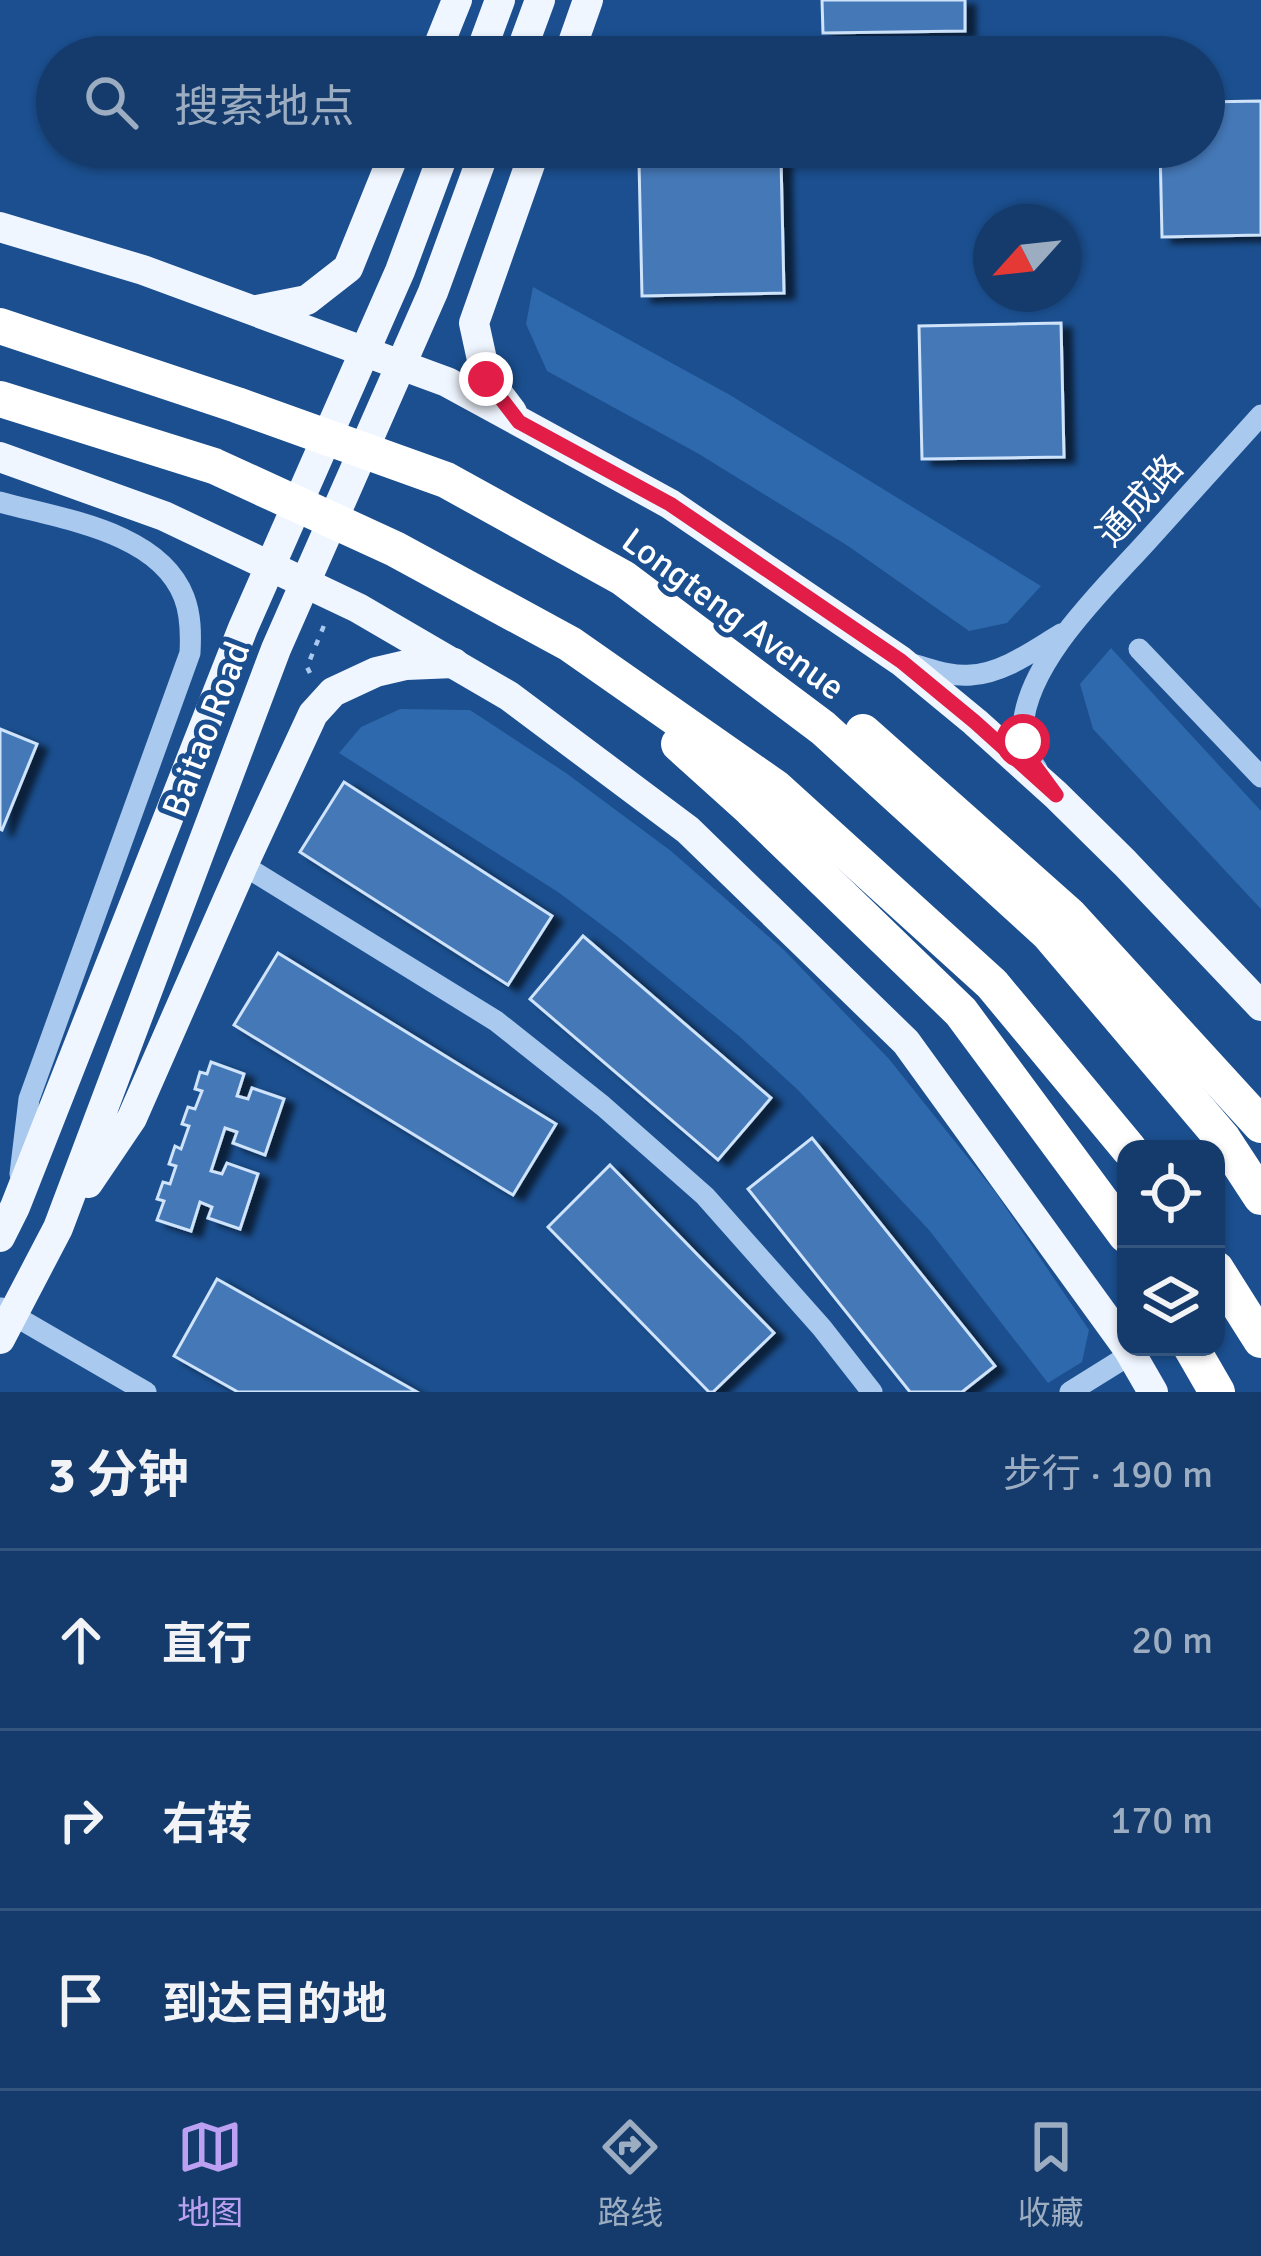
<!DOCTYPE html>
<html lang="zh">
<meta charset="utf-8">
<style>
body{margin:0;font-family:Signika,"Noto Sans SC",sans-serif;background:#214673;color:#f1f3f6}
.controls{position:absolute;right:36px;bottom:36px;display:grid;overflow:hidden;border-radius:24px;box-shadow:0 3px 9px #0004}
.controls button{width:108px;height:108px;display:grid;place-items:center;padding:0;border:0;border-bottom:3px solid #33557e;background:#143b6b;color:#f1f3f6;font:60px sans-serif}
.compass{position:absolute;left:973px;top:204px;width:108px;height:108px;border-radius:50%;background:#143b6b;box-shadow:0 3px 9px #0004;rotate:243deg}
.stop{position:absolute;width:36px;height:36px;margin:-27px;border:9px solid #e11d48;border-radius:50%;background:#fff}
.stop.end{background:#e11d48;border-color:#fff;box-shadow:0 3px 12px #0008}
.list{margin:0;padding:0;list-style:none}
h2{display:flex;justify-content:space-between;align-items:center;height:156px;margin:0;padding:0 48px;font-size:51px}
h2 small{font-size:39px;font-weight:400;color:#9dadc1}
.list li{display:grid;grid-template-columns:78px 1fr auto;gap:36px;align-items:center;box-sizing:border-box;height:180px;padding:0 48px;border-top:3px solid #33557e}
.list b{display:block;font-size:45px;white-space:nowrap}
.list em{font-size:39px;font-style:normal;color:#9dadc1}
.icon{flex:none;width:66px;height:66px;fill:none;stroke:currentColor;stroke-width:2;stroke-linecap:round;stroke-linejoin:round}
.map{position:relative;flex:none;width:1261px;height:1392px;overflow:hidden}
.search{position:absolute;background:#143b6b;box-shadow:0 3px 9px #0004;left:36px;right:36px;top:36px;height:132px;display:flex;align-items:center;gap:30px;box-sizing:border-box;padding:0 42px;border-radius:66px;color:#9dadc1;font-size:45px}
.sheet{height:696px;background:#143b6b}
nav{display:flex;justify-content:space-around;align-items:center;box-sizing:border-box;height:168px;border-top:3px solid #33557e;background:#143b6b;font-size:33px;color:#9dadc1}
nav a{display:grid;justify-items:center;gap:6px}
nav .on{color:#bca0f2}
.map>svg:first-child{display:block}
.green{fill:#2e69ad}
.building{fill:#4478b7;stroke:#cfe3fa;stroke-width:3;filter:url(#shadow)}
.lines{fill:none;stroke-linecap:round;stroke-linejoin:round}
.path{stroke:#a9c9ee;stroke-width:4.5;stroke-dasharray:6 9;stroke-linecap:butt}
.minor{stroke:#a9c9ee;stroke-width:21}
.major{stroke:#f0f6ff;stroke-width:30}
.highway{stroke:#fff;stroke-width:36}
.route{stroke:#e11d48;stroke-width:15}
.labels{text-anchor:middle;stroke-width:10;stroke-linejoin:round;paint-order:stroke}
.street-label{font-size:36px;fill:#fff;stroke:#1b4f8f}
</style>
<div class="map">
<svg width="1261" height="1392" viewBox="0 0 1261 1392">
<defs>
<filter id="shadow"><feDropShadow dx="10" dy="5.5" stdDeviation="3" flood-color="#0009"/></filter>
</defs>
<rect width="100%" height="100%" fill="#1b4f8f"/>
<!-- green -->
<g class="green">
<path d="M533 287 730 395 1041 586 1007 623 969 631 848 546 699 454 547 371 526 324Z"/>
<path d="M1111 648 1261 811V909L1093 729 1080 684Z"/>
<path d="M400 709 470 710 566 773 671 851 784 950 889 1059 996 1193 1089 1330 1082 1362 1048 1383 929 1230 798 1090 739 1036 619 938 558 892 339 753 361 727Z"/>
</g>
<!-- building -->
<g class="building">
<path d="M822 0H965V31L823 33Z"/>
<path d="M1261 101V235L1162 237 1160 147H1204V102Z"/>
<path d="M781 159 784 293 642 296 639 162Z"/>
<path d="M1061 323 1064 457 922 459 919 326Z"/>
<path d="M0 729 37 744 2 830 0 829Z"/>
<path d="M344 782 552 916 508 985 300 852Z"/>
<path d="M583 936 771 1098 718 1160 530 999Z"/>
<path d="M278 953 556 1124 513 1195 234 1025Z"/>
<path d="M211 1062 244 1074 237 1096 248 1099 252 1088 284 1099 265 1155 233 1143 237 1132 225 1128 211 1171 222 1174 227 1163 258 1174 240 1229 208 1218 212 1207 200 1202 191 1231 157 1220 164 1201 157 1199 163 1182 170 1184 176 1166 169 1164 175 1146 181 1149 189 1126 182 1124 188 1107 195 1109 202 1091 195 1089 200 1072 207 1074Z"/>
<path d="M812 1138 995 1366 962 1392H910L748 1189Z"/>
<path d="M610 1165 774 1333 713 1392H709L548 1227Z"/>
<path d="M217 1279 417 1392H238L174 1356Z"/>
</g>
<g class="lines">
<!-- path -->
<path class="path" d="M310 673 307 667 325 623"/>
<!-- minor -->
<g class="minor">
<path d="M0 502C60 519 159 531 184 597 191 615 191 634 190 653L29 1099 20 1174"/>
<path d="M1139 649 1261 777"/>
<path d="M912 664C931 669 951 677 971 675 1004 673 1034 650 1061 634"/>
<path d="M1037 769C1028 757 1021 743 1023 727 1027 660 1107 586 1150 538 1187 497 1224 456 1261 415"/>
<path d="M243 865 496 1021 603 1106 705 1196 822 1328 872 1392"/>
<path d="M1 1308 146 1392"/>
<path d="M1070 1392 1131 1354"/>
</g>
<!-- major -->
<g class="major">
<path d="M434 57 457 0"/>
<path d="M479 57 500 0"/>
<path d="M519 57 540 0"/>
<path d="M568 57 588 0"/>
<path d="M0 227 143 270 447 382 670 504 901 661 975 722 1056 795 1125 863 1261 1006"/>
<path d="M257 310 307 300 348 268 397 147"/>
<path d="M512 412 486 378 474 323 536 147"/>
<path d="M0 457 164 516 358 608 509 696 688 830 906 1042 1126 1346"/>
<path d="M88 1183 132 1118 243 865 313 714 333 692 376 672 406 665 454 663"/>
<path d="M0 1237 15 1207 243 628 400 271 446 147"/>
<path d="M0 1339 58 1228 276 649 433 292 486 147"/>
<path d="M1127 1347 1153 1392"/>
</g>
<!-- highway -->
<g class="highway">
<path d="M0 326 237 405 446 480 623 578 823 728 1049 934 1223 1139 1261 1197"/>
<path d="M0 399 214 466 395 549 570 644 776 788 992 984 1129 1149"/>
<path d="M863 732 1069 915 1261 1125"/>
<path d="M679 744 751 809 961 1012 1126 1235"/>
<path d="M1216 1269 1261 1340"/>
<path d="M1191 1347 1217 1392"/>
</g>
</g>
<g class="lines">
<!-- route -->
<path class="route" d="M486 379 519 422 670 504 901 661 975 722 1056 795 1029 758 1023 741"/>
</g>
<g class="labels">
<!-- street labels -->
<g class="street-label">
<text transform="translate(1139 500) rotate(-48)" y="13">通成路</text>
<text transform="translate(734 613) rotate(36)" y="13">Longteng Avenue</text>
<text transform="translate(205 729) rotate(-69)" y="13">Baitao Road</text>
</g>
</g>
</svg>
<div class="controls">
<button><svg class="icon" aria-label="locate" viewBox="0 0 24 24"><circle cx="12" cy="12" r="6"/><path d="M12 2v4M12 18v4M2 12h4M18 12h4"/></svg></button>
<button><svg class="icon" aria-label="layers" viewBox="0 0 24 24"><path d="M12 4l9 5-9 5-9-5zM3 14l9 5 9-5"/></svg></button>
</div>
<svg class="compass" viewBox="-18 -18 36 36"><path d="M0-13l5 13h-10z" fill="#e53935"/><path d="M0 13l5-13h-10z" fill="#9dadc1"/></svg>
<div class="stop" style="left:1023px;top:741px"></div>
<div class="stop end" style="left:486px;top:379px"></div>
<div class="search"><svg class="icon" aria-label="search" viewBox="0 0 24 24"><circle cx="10" cy="10" r="6"/><path d="M15 15l6 6"/></svg>搜索地点</div>
</div>
<section class="sheet">
<h2>3 分钟<small>步行 · 190 m</small></h2>
<ul class="list">
<li><svg class="icon" aria-label="ahead" viewBox="0 0 24 24"><path d="M12 20V5M6 11l6-6 6 6"/></svg><div><b>直行</b></div><em>20 m</em></li>
<li><svg class="icon" aria-label="right" viewBox="0 0 24 24"><path d="M7 20v-9h11M14 6l5 5-5 5"/></svg><div><b>右转</b></div><em>170 m</em></li>
<li><svg class="icon" aria-label="arrive" viewBox="0 0 24 24"><path d="M6 21V4h12l-3 4 3 4H6"/></svg><div><b>到达目的地</b></div></li>
</ul>
</section>
<nav>
<a class="on"><svg class="icon" aria-label="map" viewBox="0 0 24 24"><path d="M3 6l6-2 6 2 6-2v14l-6 2-6-2-6 2zM9 4v14M15 6v14"/></svg>地图</a>
<a><svg class="icon" aria-label="directions" viewBox="0 0 24 24"><path d="M12 3l9 9-9 9-9-9zM9 14v-3h6M13 9l2 2-2 2"/></svg>路线</a>
<a><svg class="icon" aria-label="saved" viewBox="0 0 24 24"><path d="M7 4h10v16l-5-4-5 4z"/></svg>收藏</a>
</nav>
